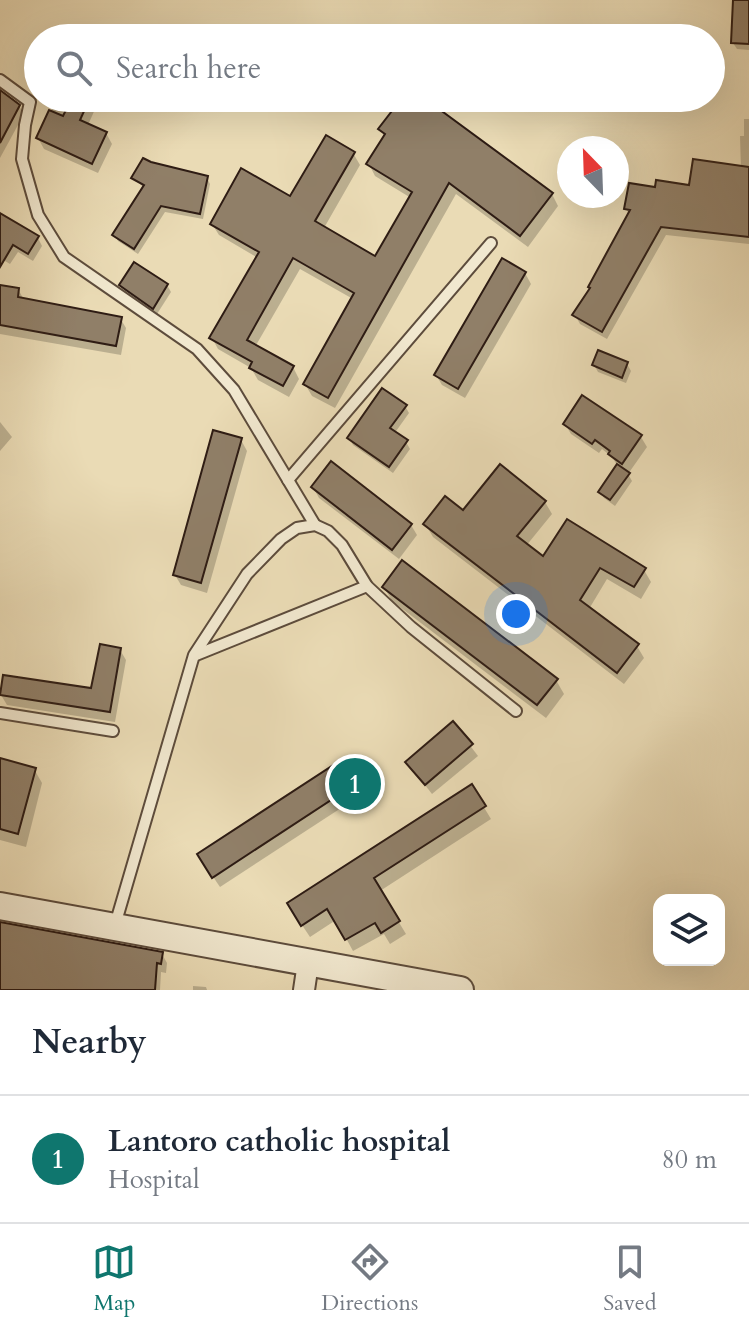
<!DOCTYPE html>
<style>
body{margin:0;font-family:Cardo,serif;background:#f6f6f7;color:#1f2937}
.controls{position:absolute;right:24px;bottom:24px;display:grid;overflow:hidden;border-radius:16px;box-shadow:0 8px 32px #0002}
.controls button{width:72px;height:72px;display:grid;place-items:center;padding:0;border:0;border-bottom:2px solid #e0e1e3;background:#fff;color:#1f2937;font:40px sans-serif}
.compass{position:absolute;left:557px;top:136px;width:72px;height:72px;border-radius:50%;background:#fff;box-shadow:0 8px 32px #0002;rotate:337deg}
.you{position:absolute;left:516px;top:614px;width:28px;height:28px;margin:-20px;border:6px solid #fff;border-radius:50%;background:#1a73e8;box-shadow:0 0 0 12px #1a73e833}
.badge{display:grid;place-items:center;width:52px;height:52px;border-radius:50%;background:#0f766e;color:#fff;font-size:26px;font-weight:700}
.pin{position:absolute;translate:-50% -50%;border:4px solid #fff;box-shadow:0 2px 8px #0006}
.list{margin:0;padding:0;list-style:none}
h2{display:flex;justify-content:space-between;align-items:center;height:104px;margin:0;padding:0 32px;font-size:34px}
h2 small{font-size:26px;font-weight:400;color:#747a83}
.list li{display:grid;grid-template-columns:52px 1fr auto;gap:24px;align-items:center;box-sizing:border-box;height:128px;padding:0 32px;border-top:2px solid #e0e1e3}
.list b{display:block;font-size:30px;white-space:nowrap}
.list p{margin:0;font-size:26px;white-space:nowrap;color:#747a83}
.list em{font-size:26px;font-style:normal;color:#747a83}
.icon{flex:none;width:44px;height:44px;fill:none;stroke:currentColor;stroke-width:2;stroke-linecap:round;stroke-linejoin:round}
.map{position:relative;flex:none;width:749px;height:990px;overflow:hidden}
.search{position:absolute;background:#fff;box-shadow:0 8px 32px #0002;left:24px;right:24px;top:24px;height:88px;display:flex;align-items:center;gap:20px;box-sizing:border-box;padding:0 28px;border-radius:44px;color:#747a83;font-size:30px}
.sheet{height:232px;background:#fff}
nav{display:flex;justify-content:space-around;align-items:center;box-sizing:border-box;height:112px;border-top:2px solid #e0e1e3;background:#fff;font-size:22px;color:#747a83}
nav a{display:grid;justify-items:center;gap:4px}
nav .on{color:#0f766e}
.map>svg:first-child{display:block}
.shadow{fill:#0003}
.building{fill:#907f68;stroke:#2e1c14;stroke-width:2}
.lines{fill:none;stroke-linecap:round;stroke-linejoin:round}
.service-casing{stroke:#5d4c3c;stroke-width:14}
.minor-casing{stroke:#5d4c3c;stroke-width:24}
.tertiary-casing{stroke:#5d4c3c;stroke-width:30}
.service{stroke:#f1e8cf;stroke-width:10}
.minor{stroke:#f1e8cf;stroke-width:20}
.tertiary{stroke:#f1e8cf;stroke-width:26}
</style>
<div class="map">
<svg width="749" height="990" viewBox="0 0 749 990">
<rect width="100%" height="100%" fill="#eadbb5"/>
<filter id="stains"><feTurbulence type="fractalNoise" baseFrequency=".0025" numOctaves="4"/><feColorMatrix values="0 0 0 0 .2 0 0 0 0 .09 0 0 0 0 .02 0 0 0 .5 -.17"/></filter>
<radialGradient id="worn" r=".72"><stop offset=".6" stop-color="#630" stop-opacity="0"/><stop offset="1" stop-color="#630" stop-opacity=".3"/></radialGradient>
<!-- shadow -->
<g class="shadow">
<path d="M735 0H749V50L737 49 733 43Z"/>
<path d="M93 33 104 38H91Z"/>
<path d="M0 93 19 106 24 114 0 158Z"/>
<path d="M57 98H100L88 125 106 133 112 144 98 173 44 149 38 138Z"/>
<path d="M404 98H421L552 194 558 206 528 247 456 194 335 408 312 396 305 384 353 299 300 269 255 347 293 367 299 379 289 397 258 380 251 368 218 349 212 338 258 258 219 235 212 224 291 199 353 153 360 165 324 228 376 259 411 198 375 176 369 164 385 137 380 129Z"/>
<path d="M744 119H749V244L666 235 607 339 580 324 575 315 592 289 630 215 626 209 656 189 691 187 741 168 740 136H744Z"/>
<path d="M134 178H207L210 184 203 219 165 212 138 254 118 241 115 235 144 188Z"/>
<path d="M0 215 38 238 42 246 33 261 18 252 10 264 0 258Z"/>
<path d="M525 273 531 284 465 398 442 385 436 375Z"/>
<path d="M121 285H167L171 292 157 314 125 292Z"/>
<path d="M0 287 18 289 24 300 120 318 126 328 121 355 0 334Z"/>
<path d="M627 364 631 371 626 383 598 372 594 365Z"/>
<path d="M405 406 409 413 394 434 406 442 410 449 393 473 353 445 349 438Z"/>
<path d="M0 422 12 437 0 451Z"/>
<path d="M565 424 641 437 647 447 628 474 632 481 615 506 604 498 600 492 617 465 612 457 602 449 599 453 571 434Z"/>
<path d="M241 440 247 451 207 593 181 585 175 575Z"/>
<path d="M313 487 411 525 417 535 399 559 319 498Z"/>
<path d="M545 502 552 514 526 546 543 559 644 570 651 582 641 599 607 579 589 609 637 646 644 658 624 684 433 537 426 525 463 512Z"/>
<path d="M384 587 556 680 564 694 546 718 392 601Z"/>
<path d="M120 650 126 660 115 722 7 705 1 695 92 690Z"/>
<path d="M453 723 478 756 432 794 407 762Z"/>
<path d="M0 761 34 769 42 783 26 847 0 840Z"/>
<path d="M355 784 361 795 220 887 205 865Z"/>
<path d="M471 786 491 819 380 891 406 934 390 944 384 934 353 951 336 920 310 937 296 916Z"/>
<path d="M0 923 162 954 167 963 166 973 161 972 160 990H0Z"/>
<path d="M193 986 206 987 207 990H193Z"/>
</g>
<!-- building -->
<g class="building">
<path d="M733 0H749V44L731 43Z"/>
<path d="M0 90 20 105 0 143Z"/>
<path d="M72 98H90L80 120 107 132 92 164 36 138 49 110 63 116Z"/>
<path d="M402 98H424L553 193 520 236 449 183 328 398 303 384 354 293 293 258 247 340 294 366 283 386 249 368 252 362 209 338 259 252 210 224 241 168 290 196 326 135 355 152 315 221 375 256 412 192 366 164 385 134 378 129Z"/>
<path d="M143 158 151 162 208 176 200 214 161 206 134 249 112 235 144 185 131 178Z"/>
<path d="M693 159 749 167V237L661 227 602 332 572 315 590 288 588 287 630 210 624 209 629 183 655 187 656 180 689 185Z"/>
<path d="M0 213 39 236 28 254 13 245 0 267Z"/>
<path d="M502 258 526 272 458 389 434 375Z"/>
<path d="M134 262 168 284 153 309 119 285Z"/>
<path d="M0 285 19 288 18 297 122 317 116 346 0 325Z"/>
<path d="M598 350 628 362 622 378 592 365Z"/>
<path d="M382 388 407 405 390 428 408 440 389 467 347 438Z"/>
<path d="M582 395 642 435 622 464 608 454 610 451 595 440 592 444 563 424Z"/>
<path d="M213 430 242 438 201 583 173 575Z"/>
<path d="M331 461 412 524 392 550 311 487Z"/>
<path d="M500 464 546 501 517 536 543 556 567 519 646 568 634 587 600 568 580 600 639 644 617 673 423 524 445 496 463 510Z"/>
<path d="M617 464 630 473 610 500 598 492Z"/>
<path d="M402 560 558 679 537 705 382 587Z"/>
<path d="M100 644 121 648 110 712 0 695 3 675 91 688Z"/>
<path d="M453 721 473 744 425 785 405 762Z"/>
<path d="M0 758 36 768 18 834 0 829Z"/>
<path d="M341 760 357 783 212 878 197 854Z"/>
<path d="M472 784 486 806 374 878 400 921 381 933 375 923 345 940 327 909 301 926 287 903Z"/>
<path d="M0 922 163 952 161 964 157 963 155 990H0Z"/>
</g>
<g class="lines">
<!-- service casing -->
<g class="service-casing">
<g id="service">
<path d="M0 80 30 102 25 125 22 159 38 215 64 257 197 349 234 390 315 525"/>
<path d="M288 480 491 243"/>
<path d="M196 655 367 586"/>
<path d="M0 713 113 731"/>
<path d="M115 925 194 655 247 574 281 539 297 528 315 525 328 531 342 545 367 586 411 627 516 711"/>
</g>
</g>
<!-- minor casing -->
<g class="minor-casing">
<path id="minor" d="M304 990 308 963"/>
</g>
<!-- tertiary casing -->
<g class="tertiary-casing">
<path id="tertiary" d="M0 906 460 990"/>
</g>
<!-- service -->
<use href="#service" class="service"/>
<!-- minor -->
<use href="#minor" class="minor"/>
<!-- tertiary -->
<use href="#tertiary" class="tertiary"/>
</g>
<rect width="100%" height="100%" filter="url(#stains)"/>
<rect width="100%" height="100%" fill="url(#worn)"/>
</svg>
<div class="controls">
<button><svg class="icon" aria-label="layers" viewBox="0 0 24 24"><path d="M12 4l9 5-9 5-9-5zM3 14l9 5 9-5"/></svg></button>
</div>
<svg class="compass" viewBox="-18 -18 36 36"><path d="M0-13l5 13h-10z" fill="#e53935"/><path d="M0 13l5-13h-10z" fill="#747a83"/></svg>
<div class="you"></div>
<div class="pin badge" style="left:355px;top:784px">1</div>
<div class="search"><svg class="icon" aria-label="search" viewBox="0 0 24 24"><circle cx="10" cy="10" r="6"/><path d="M15 15l6 6"/></svg>Search here</div>
</div>
<section class="sheet">
<h2>Nearby<small></small></h2>
<ul class="list">
<li><span class="badge">1</span><div><b>Lantoro catholic hospital</b><p>Hospital</p></div><em>80 m</em></li>
</ul>
</section>
<nav>
<a class="on"><svg class="icon" aria-label="map" viewBox="0 0 24 24"><path d="M3 6l6-2 6 2 6-2v14l-6 2-6-2-6 2zM9 4v14M15 6v14"/></svg>Map</a>
<a><svg class="icon" aria-label="directions" viewBox="0 0 24 24"><path d="M12 3l9 9-9 9-9-9zM9 14v-3h6M13 9l2 2-2 2"/></svg>Directions</a>
<a><svg class="icon" aria-label="saved" viewBox="0 0 24 24"><path d="M7 4h10v16l-5-4-5 4z"/></svg>Saved</a>
</nav>
